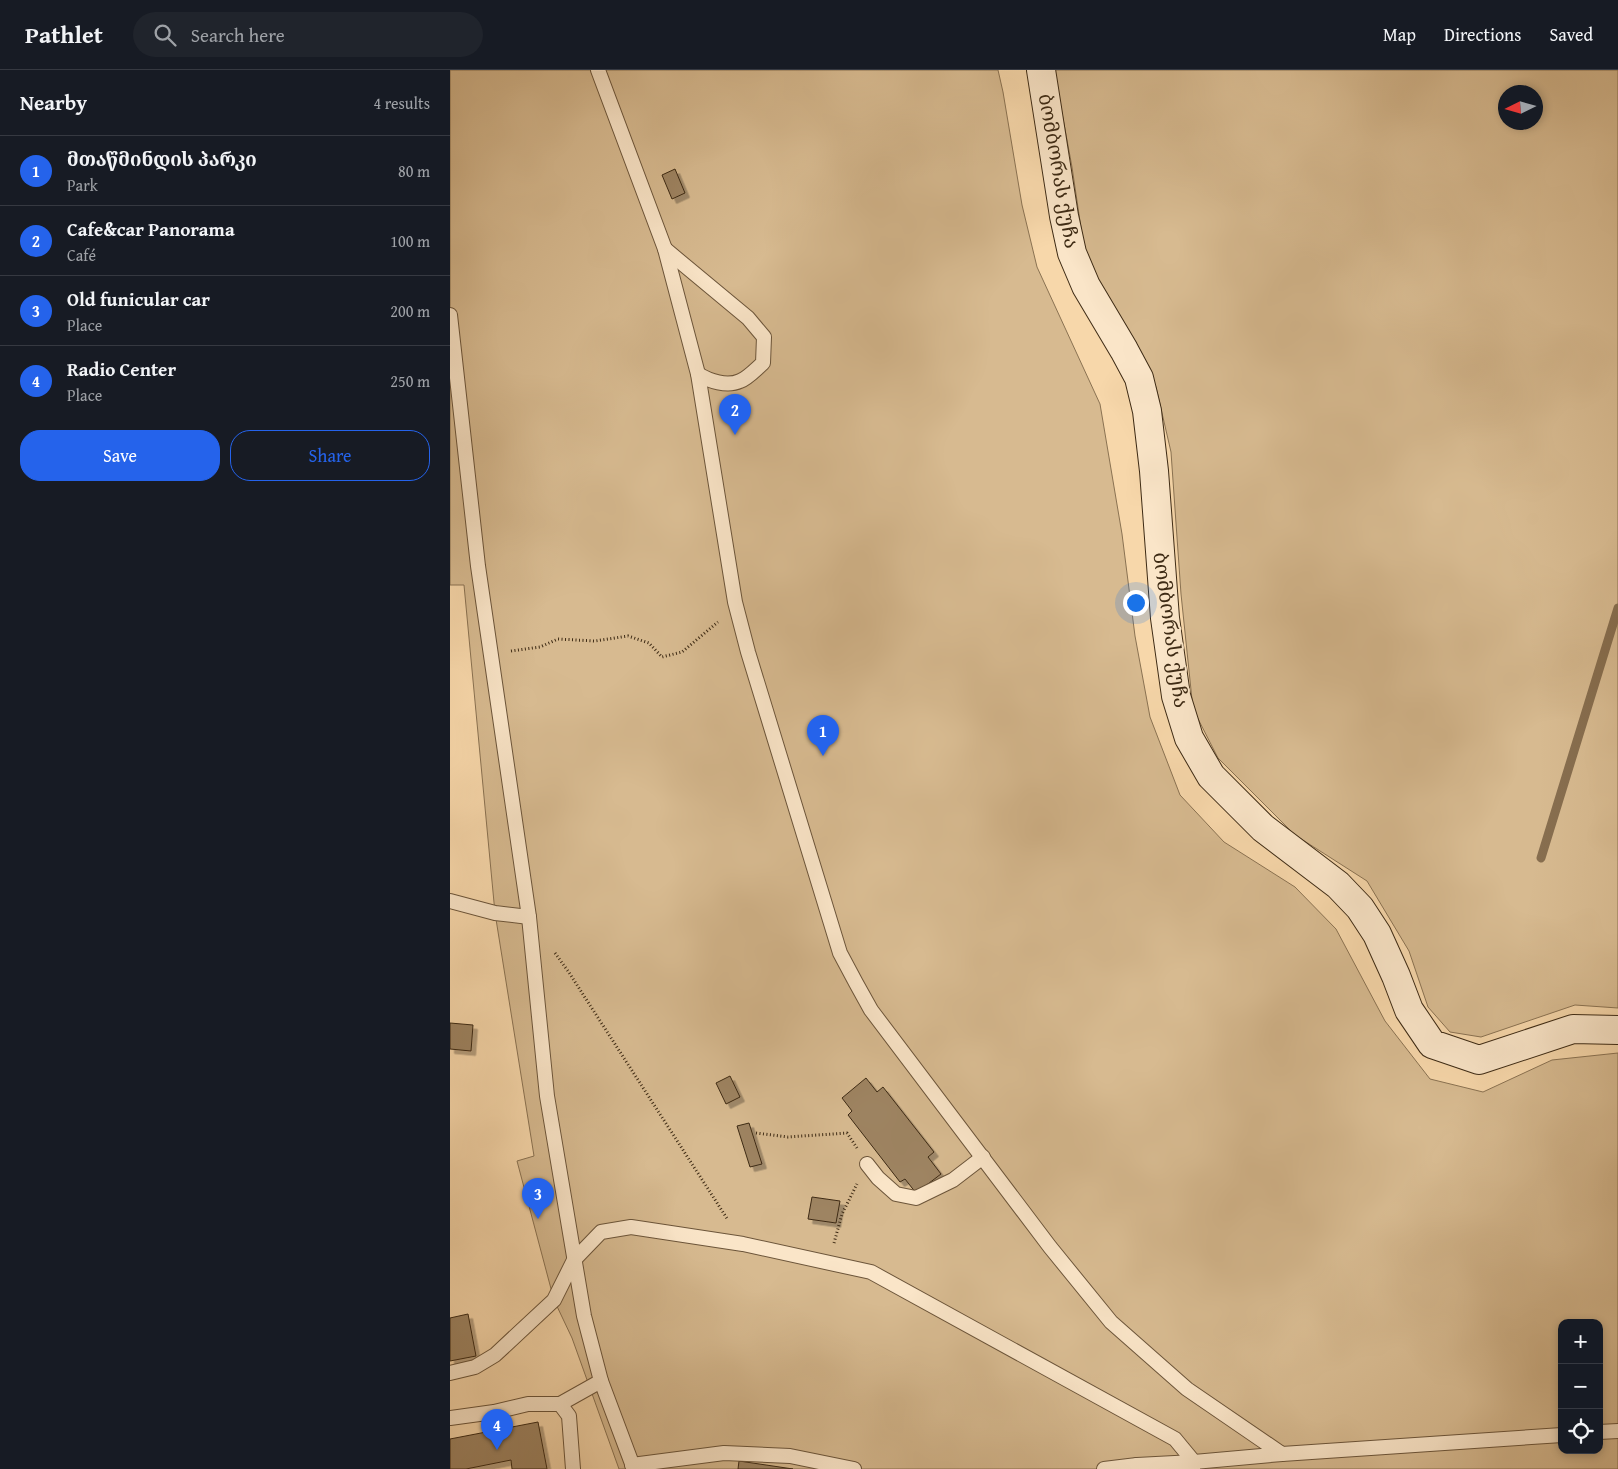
<!DOCTYPE html>
<meta charset="utf-8">
<style>
body{margin:0;font-family:"Gentium Book Plus","Noto Serif Georgian",serif;background:#20242c;color:#f1f3f6}
.controls{position:absolute;right:15px;bottom:15px;display:grid;overflow:hidden;border-radius:10px;box-shadow:0 2px 8px #0003}
.controls button{width:45px;height:45px;display:grid;place-items:center;padding:0;border:0;border-bottom:1px solid #363941;background:#171b24;color:#f1f3f6;font:25px sans-serif}
.compass{position:absolute;left:1048px;top:15px;width:45px;height:45px;border-radius:50%;background:#171b24;box-shadow:0 2px 8px #0003;rotate:265deg}
.you{position:absolute;left:685px;top:532px;width:18px;height:18px;margin:-12px;border:4px solid #fff;border-radius:50%;background:#1a73e8;box-shadow:0 0 0 8px #1a73e833}
.badge{display:grid;place-items:center;width:32px;height:32px;border-radius:50%;background:#2563eb;color:#fff;font-size:16px;font-weight:700}
.pin{position:absolute;translate:-50% -41px;filter:drop-shadow(0 1px 2px #0008)}
.pin::after{content:'';position:absolute;top:26px;width:18px;height:15px;background:inherit;clip-path:polygon(0 0,100% 0,50% 100%)}
.list{margin:0;padding:0;list-style:none}
h2{display:flex;justify-content:space-between;align-items:center;height:65px;margin:0;padding:0 20px;font-size:21px}
h2 small{font-size:16px;font-weight:400;color:#9ea1a6}
.list li{display:grid;grid-template-columns:32px 1fr auto;gap:15px;align-items:center;box-sizing:border-box;height:70px;padding:0 20px;border-top:1px solid #363941}
.list b{display:block;font-size:19px;white-space:nowrap}
.list p{margin:0;font-size:16px;white-space:nowrap;color:#9ea1a6}
.list em{font-size:16px;font-style:normal;color:#9ea1a6}
.actions{display:flex;gap:10px;padding:15px 20px}
.actions a{flex:1;padding:11px 0;border:1px solid #2563eb;border-radius:20px;text-align:center;font-size:18px;color:#2563eb}
.actions .main{background:#2563eb;color:#fff}
.icon{flex:none;width:28px;height:28px;fill:none;stroke:currentColor;stroke-width:2;stroke-linecap:round;stroke-linejoin:round}
.map{position:relative;flex:none;width:1168px;height:1399px;overflow:hidden}
header{display:flex;align-items:center;gap:30px;box-sizing:border-box;height:70px;padding:0 25px;background:#171b24;border-bottom:1px solid #363941}
header strong{font-size:24px}
nav{display:flex;gap:28px;margin-inline-start:auto;font-size:18px}
.search{width:350px;height:45px;background:#20242c;display:flex;align-items:center;gap:12px;box-sizing:border-box;padding:0 18px;border-radius:28px;color:#9ea1a6;font-size:19px}
main{display:flex}
aside{flex:1;background:#171b24}
.map>svg:first-child{display:block}
.green{fill:#d7ba90;stroke:#8a7252;fill-rule:evenodd}
.lines{fill:none;stroke-linecap:round;stroke-linejoin:round}
.stream{stroke:#876e4f;stroke-width:9}
.building{fill:#9e8462;stroke:#3d2a14;filter:url(#shadow)}
.lane-casing{stroke:#6c553a;stroke-width:16}
.secondary-casing{stroke:#3d2a14;stroke-width:30}
.path{stroke:#3d2a14;stroke-width:3;stroke-dasharray:1 2.5;stroke-linecap:butt}
.lane{stroke:#fae5c8;stroke-width:14}
.secondary{stroke:#fae5c8;stroke-width:28}
.labels{text-anchor:middle;stroke-width:4;stroke-linejoin:round;paint-order:stroke}
.street-label{font-size:20px;fill:#3d2a14;stroke:#fae5c8}
</style>
<header>
<strong>Pathlet</strong>
<div class="search"><svg class="icon" aria-label="search" viewBox="0 0 24 24"><circle cx="10" cy="10" r="6"/><path d="M15 15l6 6"/></svg>Search here</div>
<nav><a>Map</a><a>Directions</a><a>Saved</a></nav>
</header>
<main>
<aside>
<h2>Nearby<small>4 results</small></h2>
<ul class="list">
<li><span class="badge">1</span><div><b>მთაწმინდის პარკი</b><p>Park</p></div><em>80 m</em></li>
<li><span class="badge">2</span><div><b>Cafe&amp;car Panorama</b><p>Café</p></div><em>100 m</em></li>
<li><span class="badge">3</span><div><b>Old funicular car</b><p>Place</p></div><em>200 m</em></li>
<li><span class="badge">4</span><div><b>Radio Center</b><p>Place</p></div><em>250 m</em></li>
</ul>
<div class="actions"><a class="main">Save</a><a>Share</a></div>
</aside>
<div class="map">
<svg width="1168" height="1399" viewBox="0 0 1168 1399">
<defs>
<filter id="shadow"><feDropShadow dx="4.5" dy="4.5" stdDeviation="0" flood-color="#0004"/></filter>
</defs>
<rect width="100%" height="100%" fill="#f7d7aa"/>
<filter id="stains"><feTurbulence type="fractalNoise" baseFrequency=".004" numOctaves="4"/><feColorMatrix values="0 0 0 0 .2 0 0 0 0 .09 0 0 0 0 .02 0 0 0 .5 -.17"/></filter>
<radialGradient id="worn" r=".72"><stop offset=".6" stop-color="#630" stop-opacity="0"/><stop offset="1" stop-color="#630" stop-opacity=".3"/></radialGradient>
<!-- green -->
<g class="green">
<path d="M0 0H548L553 22 572 135 587 197 650 334 672 464 685 566 700 647 730 725 774 772 845 817 886 859 935 951 980 1009 1033 1022 1102 990 1168 983V1399H169L122 1268 104 1230 67 1091 84 1086 45 843 14 515H0ZM1112 1253H1149V1380H1112Z"/>
<path d="M604 0H1168V938L1125 935 1031 967 1000 962 978 937 959 881 917 811 845 765 768 688 743 639 731 524 721 382 706 317 663 245 635 185 622 97ZM1056 22H1086V52H1056Z"/>
</g>
<g class="lines">
<!-- stream -->
<path class="stream" d="M1091 788 1168 538"/>
</g>
<!-- building -->
<g class="building">
<path d="M225 99 235 123 222 129 212 105Z"/>
<path d="M0 953 23 955 21 981 0 979Z"/>
<path d="M280 1006 290 1027 276 1034 266 1013Z"/>
<path d="M416 1008 427 1022 433 1017 484 1082 478 1087 491 1104 466 1123 455 1109 450 1112 398 1045 402 1041 392 1028Z"/>
<path d="M299 1053 312 1094 300 1097 287 1056Z"/>
<path d="M362 1127 390 1131 386 1153 358 1149Z"/>
<path d="M18 1244 26 1286 0 1291V1248Z"/>
<path d="M88 1352 97 1399H62L61 1390 16 1399H0V1369Z"/>
<path d="M289 1391 343 1399H288Z"/>
</g>
<g class="lines">
<!-- lane casing -->
<g class="lane-casing">
<g id="lane">
<path d="M148 0 215 179 248 304 285 532 298 582 390 883 406 913 421 940 600 1177 661 1252 737 1319 832 1384 1112 1365"/>
<path d="M215 179 298 248 314 267 313 293C306 299 298 308 290 311 277 317 259 311 248 304"/>
<path d="M0 245 28 496 79 847 97 1026 134 1246 151 1311 184 1399"/>
<path d="M0 831 45 843 79 847"/>
<path d="M417 1094 428 1108 446 1124 466 1128 503 1110 533 1087"/>
<path d="M0 1303 25 1297 45 1285 104 1230 124 1190 151 1162 181 1157 293 1174 421 1202 725 1369 744 1392 832 1384"/>
<path d="M110 1334 151 1311"/>
<path d="M0 1348 44 1342 78 1334H110L119 1346 123 1399"/>
<path d="M1149 1362 1168 1361"/>
<path d="M182 1395 274 1383 340 1386 404 1399"/>
<path d="M654 1399 687 1395"/>
<path d="M682 1399 687 1395 744 1392 743 1398"/>
</g>
</g>
<!-- secondary casing -->
<g class="secondary-casing">
<path id="secondary" d="M591 0 614 146 622 183 636 216 674 280 689 308 697 341 704 401 715 548 726 626 739 668 761 706 813 758 888 815 910 838 927 864 946 906 959 940 982 974 1029 990 1123 959 1168 960"/>
</g>
<!-- path -->
<g class="path">
<path d="M61 581 90 577 108 569 145 571 178 566 199 573 212 587 232 582 268 552"/>
<path d="M105 883 118 901 278 1150"/>
<path d="M306 1063 338 1067 397 1063 407 1078"/>
<path d="M384 1173 392 1144 407 1114"/>
</g>
<!-- lane -->
<use href="#lane" class="lane"/>
<!-- secondary -->
<use href="#secondary" class="secondary"/>
</g>
<g class="labels">
<!-- street labels -->
<g class="street-label">
<text transform="translate(609 101) rotate(80)" y="7">ბომბორას ქუჩა</text>
<text transform="translate(721 560) rotate(82)" y="7">ბომბორას ქუჩა</text>
</g>
</g>
<rect width="100%" height="100%" filter="url(#stains)"/>
<rect width="100%" height="100%" fill="url(#worn)"/>
</svg>
<div class="controls">
<button>+</button>
<button>−</button>
<button><svg class="icon" aria-label="locate" viewBox="0 0 24 24"><circle cx="12" cy="12" r="6"/><path d="M12 2v4M12 18v4M2 12h4M18 12h4"/></svg></button>
</div>
<svg class="compass" viewBox="-18 -18 36 36"><path d="M0-13l5 13h-10z" fill="#e53935"/><path d="M0 13l5-13h-10z" fill="#9ea1a6"/></svg>
<div class="you"></div>
<div class="pin badge" style="left:373px;top:686px">1</div>
<div class="pin badge" style="left:285px;top:365px">2</div>
<div class="pin badge" style="left:88px;top:1149px">3</div>
<div class="pin badge" style="left:47px;top:1380px">4</div>
</div>
</main>
